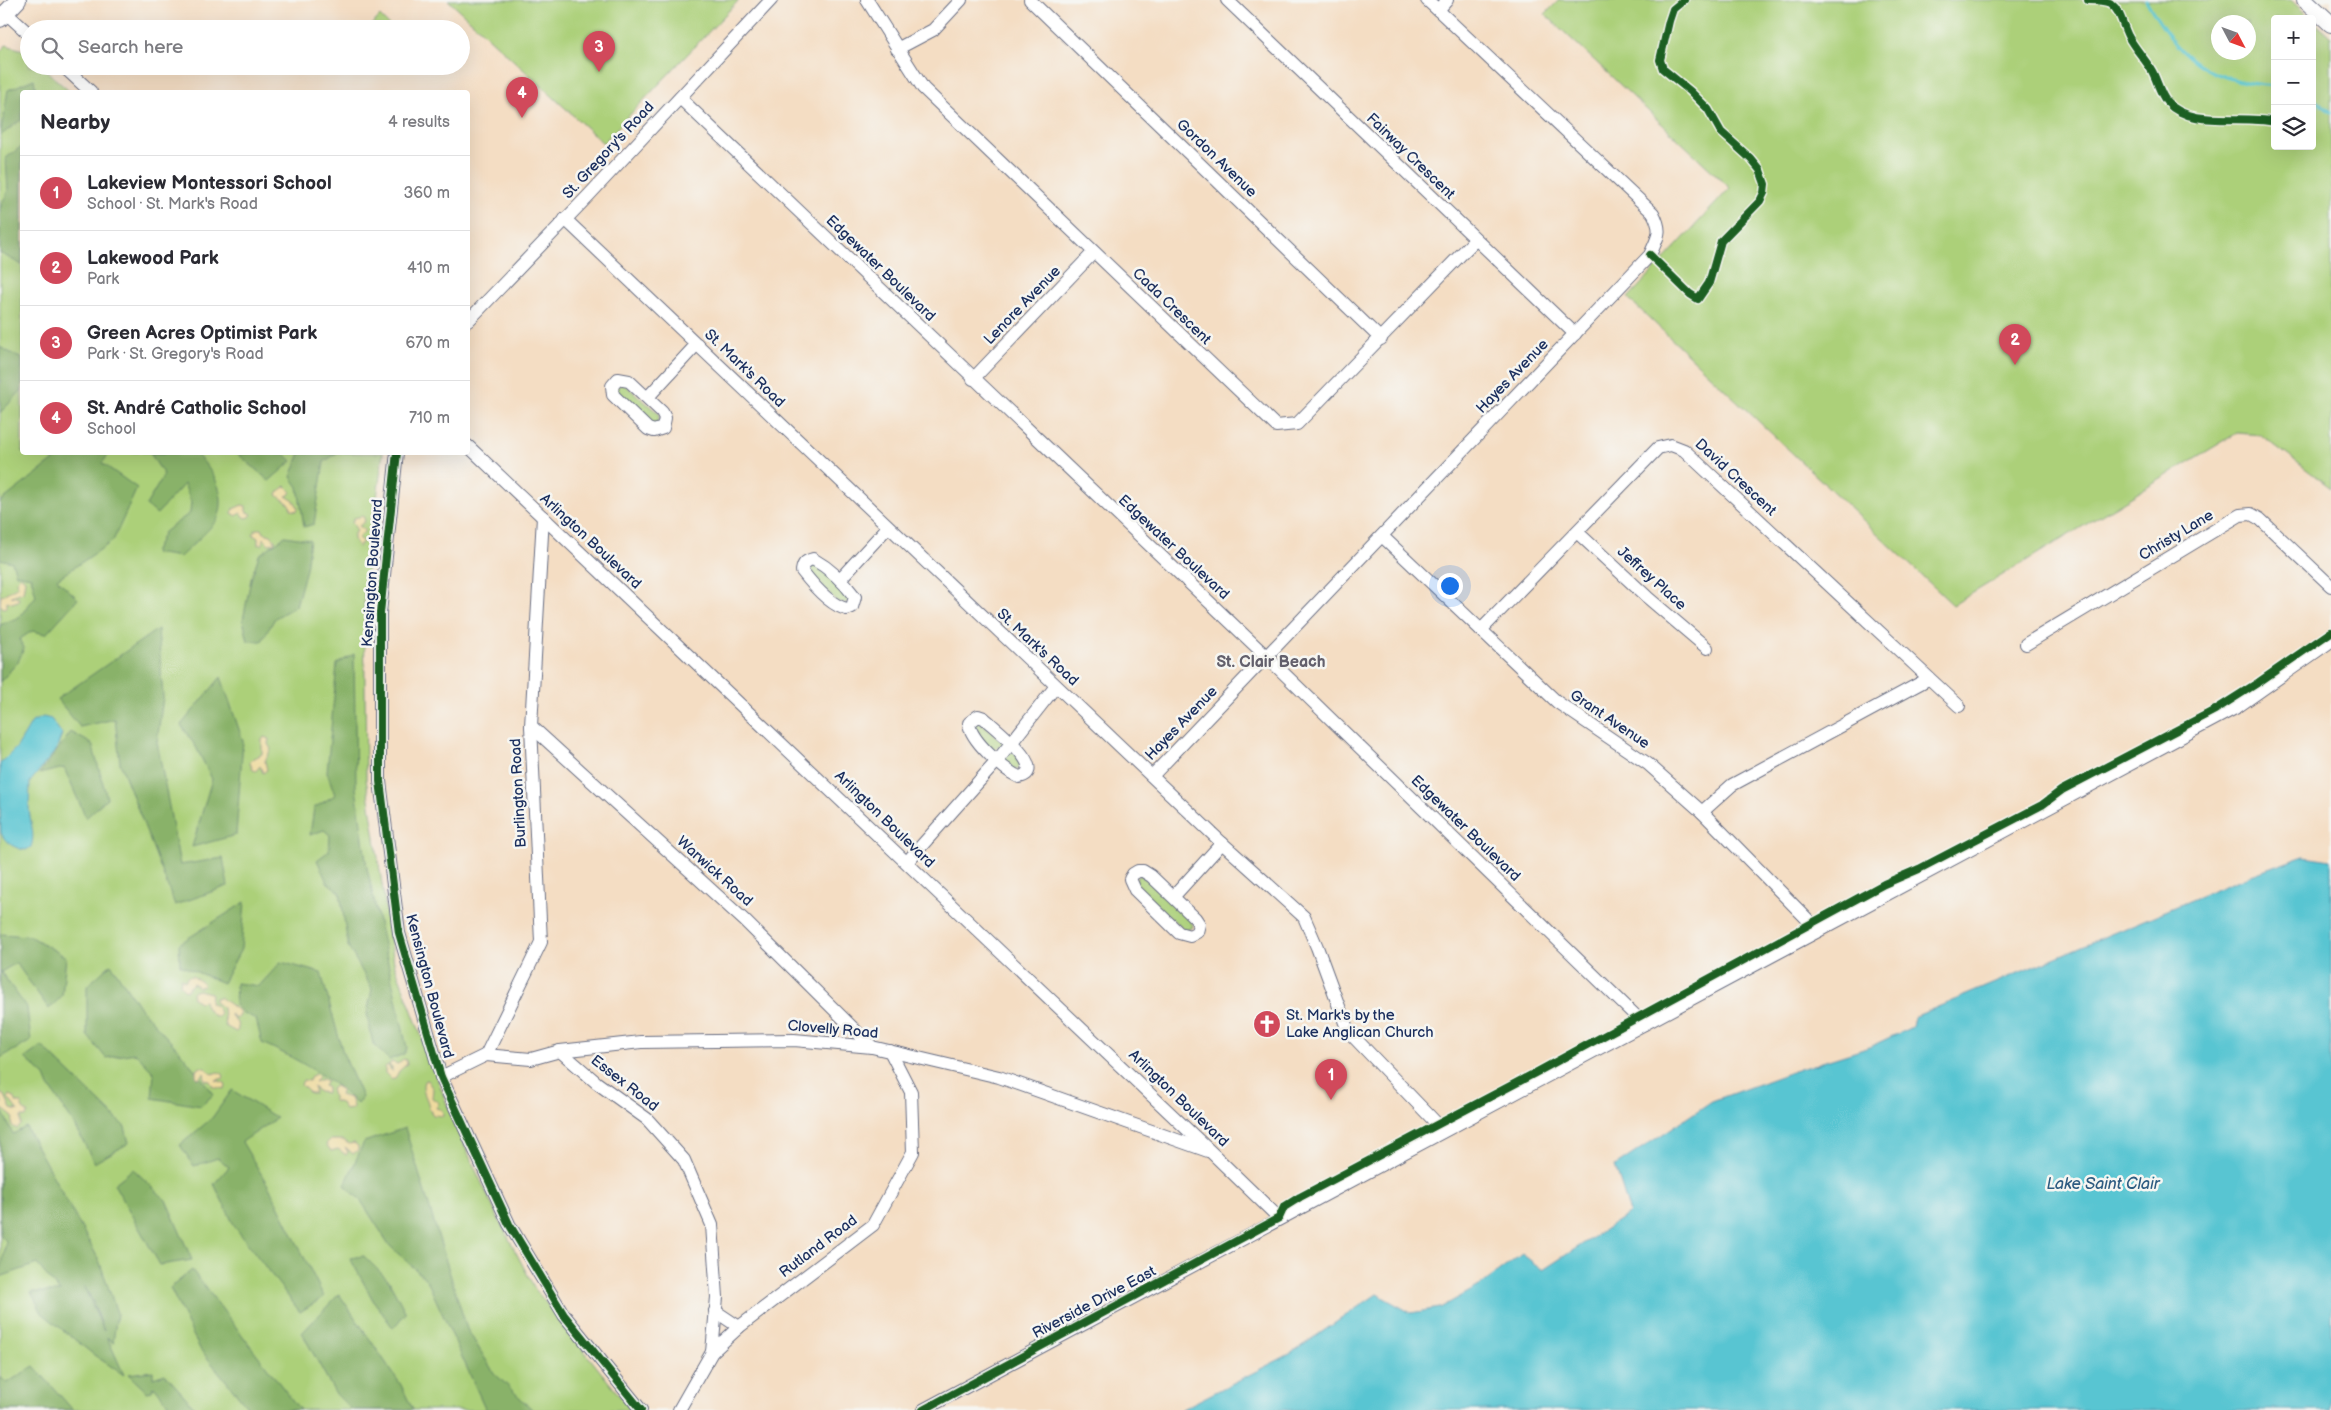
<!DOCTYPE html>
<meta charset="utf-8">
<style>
body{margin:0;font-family:"Balsamiq Sans",sans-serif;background:#f2f2f3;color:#2b2b33}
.controls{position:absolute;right:15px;top:15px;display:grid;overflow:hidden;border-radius:5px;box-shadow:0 5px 20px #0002}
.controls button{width:45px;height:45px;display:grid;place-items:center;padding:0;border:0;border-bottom:1px solid #e1e1e2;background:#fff;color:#2b2b33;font:25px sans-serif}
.compass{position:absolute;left:2211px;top:15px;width:45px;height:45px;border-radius:50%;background:#fff;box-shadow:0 5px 20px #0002;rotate:131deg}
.you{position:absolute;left:1449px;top:585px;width:18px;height:18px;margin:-12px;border:4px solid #fff;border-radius:50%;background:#1a73e8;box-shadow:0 0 0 8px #1a73e833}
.badge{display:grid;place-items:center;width:32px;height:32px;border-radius:50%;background:#d1495b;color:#fff;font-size:16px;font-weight:700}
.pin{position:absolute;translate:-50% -41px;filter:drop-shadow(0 1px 2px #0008)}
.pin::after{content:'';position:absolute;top:26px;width:18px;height:15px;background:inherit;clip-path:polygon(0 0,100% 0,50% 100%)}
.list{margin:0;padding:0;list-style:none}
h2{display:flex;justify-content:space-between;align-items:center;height:65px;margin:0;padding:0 20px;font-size:21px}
h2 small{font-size:16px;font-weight:400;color:#7c7c81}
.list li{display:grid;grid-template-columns:32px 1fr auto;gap:15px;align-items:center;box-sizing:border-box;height:75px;padding:0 20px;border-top:1px solid #e1e1e2}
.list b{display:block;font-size:19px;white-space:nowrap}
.list p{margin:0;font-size:16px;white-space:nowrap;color:#7c7c81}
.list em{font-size:16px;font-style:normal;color:#7c7c81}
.icon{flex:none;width:28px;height:28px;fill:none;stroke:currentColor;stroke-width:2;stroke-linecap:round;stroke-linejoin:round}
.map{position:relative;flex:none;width:2331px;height:1410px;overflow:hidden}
.search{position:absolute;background:#fff;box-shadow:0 5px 20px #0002;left:20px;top:20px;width:450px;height:55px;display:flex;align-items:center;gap:12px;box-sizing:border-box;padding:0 18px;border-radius:28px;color:#7c7c81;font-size:19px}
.panel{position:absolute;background:#fff;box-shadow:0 5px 20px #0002;left:20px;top:90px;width:450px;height:365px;border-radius:5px}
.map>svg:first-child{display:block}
.green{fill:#acd079;stroke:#64806c;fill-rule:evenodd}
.forest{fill:#89b269;stroke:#527064;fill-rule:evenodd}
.sand{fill:#eeda9e;stroke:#84847e}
.water{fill:#59c5d2;stroke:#3a7a98}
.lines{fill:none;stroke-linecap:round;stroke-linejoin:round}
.stream{stroke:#59c5d2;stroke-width:3}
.minor-casing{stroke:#676c81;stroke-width:14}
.major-casing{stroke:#676c81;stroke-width:18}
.minor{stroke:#fff;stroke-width:12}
.major{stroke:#fff;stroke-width:16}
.cycleway-casing{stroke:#f6f6f2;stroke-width:11}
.cycleway{stroke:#1b5e20;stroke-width:8}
.labels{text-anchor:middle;stroke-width:5;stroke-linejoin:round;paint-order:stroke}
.street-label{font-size:15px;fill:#1b2f5e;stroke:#f6f6f2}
.poi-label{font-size:15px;fill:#1b2f5e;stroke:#f6f6f2;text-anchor:start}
.neighbourhood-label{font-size:16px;font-weight:bold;fill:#63606c;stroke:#f6f6f2}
.water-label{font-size:16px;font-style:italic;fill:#2e5c81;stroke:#f6f6f2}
</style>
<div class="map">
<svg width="2331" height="1410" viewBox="0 0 2331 1410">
<rect width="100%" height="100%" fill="#f6f6f2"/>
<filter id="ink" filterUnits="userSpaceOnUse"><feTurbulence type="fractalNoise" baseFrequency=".02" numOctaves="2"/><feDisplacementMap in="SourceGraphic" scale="10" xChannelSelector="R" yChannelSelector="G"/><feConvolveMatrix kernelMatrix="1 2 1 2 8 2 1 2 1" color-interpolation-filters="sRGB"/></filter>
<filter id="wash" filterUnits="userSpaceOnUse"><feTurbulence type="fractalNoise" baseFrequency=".0096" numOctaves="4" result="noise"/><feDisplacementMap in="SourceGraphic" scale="20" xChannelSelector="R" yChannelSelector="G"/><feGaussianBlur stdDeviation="1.12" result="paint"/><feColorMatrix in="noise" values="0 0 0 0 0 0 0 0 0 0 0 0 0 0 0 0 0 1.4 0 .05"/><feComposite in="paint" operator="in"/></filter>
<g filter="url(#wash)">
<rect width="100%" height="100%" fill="#f4ddc3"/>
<!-- green -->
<g class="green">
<path d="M448 0H739L603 143Z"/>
<path d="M1559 0H2291L2311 19H2275V146H2312V20L2331 37V488L2261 435 2237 433 1953 605 1628 298 1730 188 1545 14ZM2248 22V52H2218V22Z"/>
<path d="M380 16 393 29H368Z"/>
<path d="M6 45 23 50 29 55V66H41L70 92H22V452L383 453 364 595 366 779 394 963 454 1123 498 1218 535 1289 631 1410H0V52Z"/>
<path d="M623 383 659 414 658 424 653 426 619 395 617 387Z"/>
<path d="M814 564 848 593 849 601 846 603 837 602 807 568Z"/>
<path d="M979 721 1004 743 993 751 981 738 974 725Z"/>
<path d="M1010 751 1016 753 1021 766 1017 770 1006 765 1004 758Z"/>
<path d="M1141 875 1191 918 1193 927 1185 931 1135 885 1137 876Z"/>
</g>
<!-- forest -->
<g class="forest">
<path d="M34 79 36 92H22V119L0 136 8 90Z"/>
<path d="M22 146V265L0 253V208L8 191 6 158Z"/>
<path d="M0 347 22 359V390L0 413Z"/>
<path d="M63 453H110L102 463 137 488 113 541 57 579 78 599 46 634 32 631 20 639 24 648 18 662 0 682V625L19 617 36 596 31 577 16 574 12 562 0 559V502Z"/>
<path d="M150 453H195C212 470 228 492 218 518 214 526 188 549 180 557L154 553 164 532 190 513 191 502 184 484 157 514 146 505 164 475Z"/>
<path d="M237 453H284L292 461 269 481Z"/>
<path d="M300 453H337L324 462 314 524 304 527 298 487 291 477Z"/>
<path d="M285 536 310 540 306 569 296 606 275 618 262 641H248L243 620 251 579 259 555Z"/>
<path d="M158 629 163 697 157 742 180 865 223 858 228 886 175 905 120 763 115 719 80 727 57 699Z"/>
<path d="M354 654 356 788 367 868 407 1048 404 1054 389 1060 373 1044 367 1014 372 989 348 946 340 892 327 882 317 860 329 851 330 835 324 830 310 835 314 808 335 795 327 772 337 664Z"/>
<path d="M221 677 243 741 236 835 192 847 212 779 196 747 181 725Z"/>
<path d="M71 732 92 744 107 798 86 818 64 768 39 774Z"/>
<path d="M245 902 241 949 223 983 180 965 179 944Z"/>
<path d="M0 934 30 936 66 957 62 996 49 1009 16 963 1 972 27 1008 31 1041 0 1058Z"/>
<path d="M281 962 321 973 343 1053 362 1097 357 1104C330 1077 297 1059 262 1043L256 1019 243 1013 235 1005 236 983 259 986Z"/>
<path d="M111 964 140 1008 182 1054 214 1094 201 1106 152 1098 154 1073 135 1053 106 1058 87 1035V986Z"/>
<path d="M42 1046 125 1127 129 1143 94 1163 76 1127 49 1086 45 1076 25 1058Z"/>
<path d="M232 1090 277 1118 242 1142 269 1187 324 1297 300 1312 235 1227 214 1184 229 1167 218 1158 194 1166 180 1145 212 1118Z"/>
<path d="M0 1106 13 1134 26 1127 99 1260 117 1313 113 1343 107 1337 124 1375 94 1355 42 1313 31 1292H60L37 1264 0 1277 6 1241 0 1234ZM84 1286 93 1302 104 1331Z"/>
<path d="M405 1128 467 1329 494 1373 533 1410H486L427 1280 390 1246 361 1201 345 1185 364 1142Z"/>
<path d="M133 1169 166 1200 192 1260 160 1265 114 1184Z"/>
<path d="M364 1256 389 1281 406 1313 393 1328 373 1300 350 1258Z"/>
<path d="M192 1270 300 1410H250L200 1349 170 1288Z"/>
<path d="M339 1294 401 1385 413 1410H352L335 1393 302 1333Z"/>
<path d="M34 1366 73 1410H0V1377L7 1383Z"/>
<path d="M153 1371V1378L165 1374 197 1410H173L154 1386 152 1391 147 1392 128 1374Z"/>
</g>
<!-- sand -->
<g class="sand">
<path d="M286 486 291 491 289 495 286 496 294 501 298 507 297 511 292 510 288 503 278 496 277 493Z"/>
<path d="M242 505 246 506V511L252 514 250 517 246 518 240 513 237 516 232 513 233 509Z"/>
<path d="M363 516 365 521 359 526 364 529V532L358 538 363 542 358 547 354 539V533L357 531 352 522 354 518Z"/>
<path d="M256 529H262L264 533 271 535 275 540 274 543 269 544 263 538V544L258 545V538L253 535Z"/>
<path d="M20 576 25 580 23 592 11 596 19 598 18 601 12 603 7 601V607L3 608 0 604 1 596 18 586 16 582Z"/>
<path d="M264 737 269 739 268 744 271 749 265 761 267 770 263 773 260 766 256 771 253 770 250 763 251 760 262 754V740Z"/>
<path d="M192 976 202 982 204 986 198 987 193 983 186 991 180 985 181 978 185 981 187 977Z"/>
<path d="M198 990 211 993 210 1003 217 1007 220 1013 218 1017C211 1016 205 1007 204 1001L199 1002 193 998 192 992Z"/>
<path d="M220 997 240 1012 237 1019 230 1014 237 1023 238 1030 236 1032 225 1026 223 1008 215 1002V998Z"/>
<path d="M403 1059 406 1060 407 1064 399 1071 396 1077 392 1080 385 1073V1067L388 1065 392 1072V1068L389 1065 391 1062 398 1064Z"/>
<path d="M201 1067 207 1069 212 1074 218 1072 223 1074 224 1078 216 1080 225 1083 226 1086 224 1089 213 1087 210 1081 205 1080 204 1073 199 1079 196 1076V1070Z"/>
<path d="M316 1074 319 1077 314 1082 322 1079 327 1081 324 1086 327 1088V1093L319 1092 313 1087 315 1093H310L301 1085 303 1080 309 1081 311 1076Z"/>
<path d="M427 1080 433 1089 432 1098 439 1103 436 1108 442 1110 443 1116 433 1115 429 1109C429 1099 420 1092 424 1081Z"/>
<path d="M335 1086 342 1090 340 1095 350 1098 353 1106 352 1109 345 1110 341 1103 334 1101 331 1089Z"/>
<path d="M0 1093 5 1096 11 1109 18 1111 8 1098 10 1095 14 1097 17 1103H21L23 1109 28 1113 26 1117H21V1125L17 1129 12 1126 13 1117 0 1107 2 1103Z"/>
<path d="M330 1140H343L349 1144 354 1143 358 1146V1150L353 1154 345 1147 348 1152 346 1155 338 1149 331 1151 326 1144Z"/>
</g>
<!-- water -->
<g class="water">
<path d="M43 717 51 719 62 734 56 750 30 782C30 790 29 798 29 806 29 821 36 833 31 847L26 850C16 849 5 843 1 833 0 823 0 777 0 764L17 747 32 722Z"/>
<path d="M2304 856 2331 860V1410H1180L1290 1354 1377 1294 1411 1313 1440 1308 1481 1285 1522 1254 1543 1270 1630 1213 1615 1166 1712 1101 1800 1069 1867 1048 1912 1027 1914 1017 2246 877Z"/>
</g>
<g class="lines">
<!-- stream -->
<g class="stream">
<path d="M2146 0C2180 60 2205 80 2275 86"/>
<path d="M2312 98 2331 112"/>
</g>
</g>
</g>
<g filter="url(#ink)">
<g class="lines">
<!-- minor casing -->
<g class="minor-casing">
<g id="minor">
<path d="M867 0 923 88 1276 426 1297 424 1475 240"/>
<path d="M1030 0 1381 339"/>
<path d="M1227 0 1575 334"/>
<path d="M1427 0 1438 10"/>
<path d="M6 13 29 34"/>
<path d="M897 49 933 30 961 0"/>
<path d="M63 66 91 92"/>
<path d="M680 98 1267 657 1644 1024"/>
<path d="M565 219 1222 843 1304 917 1317 947 1348 1031 1443 1130"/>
<path d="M468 321 589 195 771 0"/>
<path d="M618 379 629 381 662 412 665 418 663 428 654 431 648 429 613 395 612 386Z"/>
<path d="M973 379 1093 253"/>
<path d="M648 397 697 344"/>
<path d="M468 446 1212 1153 1279 1218"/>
<path d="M397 452 380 613V781L399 933 441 1077 509 1224 564 1315 641 1410"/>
<path d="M1577 532 1647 597 1707 648"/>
<path d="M1382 536 1557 702 1648 764 1702 812 1818 930"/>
<path d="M813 559C829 568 844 582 855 597L852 607 847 609C831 606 812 584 802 571 803 564 805 561 813 559Z"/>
<path d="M840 579 888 527"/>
<path d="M1481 630 1658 448 1671 445 1684 450 1959 706"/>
<path d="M2026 644 2240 515 2251 514 2260 519 2331 586"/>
<path d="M978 716 984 718C993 727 1051 770 1019 777 1004 770 970 740 969 723Z"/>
<path d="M531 726 744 920 872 1047"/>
<path d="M1152 776 1650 255C1658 236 1663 232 1653 213L1438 10 1447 0"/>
<path d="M1702 812 1732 785 1928 679"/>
<path d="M907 862 997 761 1056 686"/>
<path d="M1138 871H1143L1151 876 1195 918 1199 924 1197 932 1190 936 1179 933 1135 890 1130 879 1133 874Z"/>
<path d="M1174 896 1222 843"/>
<path d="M560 1051 597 1083 647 1119 684 1160 712 1225 717 1297 712 1352"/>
<path d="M486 1055 541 942 531 726 543 517"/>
<path d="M441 1077 486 1055 531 1059 560 1051 641 1042 794 1040 872 1047 999 1077 1208 1151"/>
<path d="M715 1311 739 1327"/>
<path d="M679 1410 712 1352 739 1327 873 1225 913 1152 911 1092 890 1051"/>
<path d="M923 1410 2237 707 2331 641"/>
</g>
</g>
<!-- major casing -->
<g class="major-casing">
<g id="major">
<path d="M2305 0 2331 24"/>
<path d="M0 19 18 0"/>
</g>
</g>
<!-- minor -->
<use href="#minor" class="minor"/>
<!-- major -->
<use href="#major" class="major"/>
<!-- cycleway casing -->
<g class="cycleway-casing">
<g id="cycleway">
<path d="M2088 0C2094 0 2104 0 2110 3 2121 11 2122 24 2128 36 2135 49 2145 59 2152 71 2157 80 2160 94 2167 102 2191 129 2241 114 2274 122"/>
<path d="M1650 255 1690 294 1698 299 1709 283 1721 241 1760 201 1764 193 1765 184 1760 170 1751 159 1721 132 1708 109 1690 91 1663 69 1660 60 1669 21 1673 9 1684 0"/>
<path d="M397 452 380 613V781L399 933 441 1077 509 1224 564 1315 641 1410"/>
<path d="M923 1410 1279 1218 1284 1207 1300 1197 1537 1072 1884 884 1919 869 2042 805 2062 790 2215 710 2259 682 2331 632"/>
</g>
</g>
<!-- cycleway -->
<use href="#cycleway" class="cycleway"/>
</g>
</g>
<!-- icons -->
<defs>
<g id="church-disc" transform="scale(1.4375)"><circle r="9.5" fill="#d1495b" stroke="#f6f6f2"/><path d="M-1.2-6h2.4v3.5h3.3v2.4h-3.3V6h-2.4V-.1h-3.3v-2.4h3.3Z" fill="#fff"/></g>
</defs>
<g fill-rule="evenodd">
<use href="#church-disc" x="1267" y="1024"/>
</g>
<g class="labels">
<!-- street labels -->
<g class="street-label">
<text transform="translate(608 150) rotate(-47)" y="5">St. Gregory's Road</text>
<text transform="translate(1411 156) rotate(44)" y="5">Fairway Crescent</text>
<text transform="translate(1217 158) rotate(44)" y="5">Gordon Avenue</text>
<text transform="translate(881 268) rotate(44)" y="5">Edgewater Boulevard</text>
<text transform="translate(1022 305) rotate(-46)" y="5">Lenore Avenue</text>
<text transform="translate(1172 306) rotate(44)" y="5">Cada Crescent</text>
<text transform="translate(745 368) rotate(44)" y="5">St. Mark's Road</text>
<text transform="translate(1512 376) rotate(-46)" y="5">Hayes Avenue</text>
<text transform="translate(1736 477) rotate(43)" y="5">David Crescent</text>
<text transform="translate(2176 535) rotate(-31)" y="5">Christy Lane</text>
<text transform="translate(591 541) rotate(43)" y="5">Arlington Boulevard</text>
<text transform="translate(1174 547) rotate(43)" y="5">Edgewater Boulevard</text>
<text transform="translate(372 573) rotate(-86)" y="5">Kensington Boulevard</text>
<text transform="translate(1652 578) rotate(42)" y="5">Jeffrey Place</text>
<text transform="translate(1038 647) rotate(43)" y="5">St. Mark's Road</text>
<text transform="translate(1610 719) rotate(34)" y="5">Grant Avenue</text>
<text transform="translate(1181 723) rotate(-46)" y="5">Hayes Avenue</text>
<text transform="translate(518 793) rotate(-93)" y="5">Burlington Road</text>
<text transform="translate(885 819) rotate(44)" y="5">Arlington Boulevard</text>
<text transform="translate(1466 828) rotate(44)" y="5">Edgewater Boulevard</text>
<text transform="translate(715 871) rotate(42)" y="5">Warwick Road</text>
<text transform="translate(430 986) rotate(75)" y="5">Kensington Boulevard</text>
<text transform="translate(833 1029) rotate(5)" y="5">Clovelly Road</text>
<text transform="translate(625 1083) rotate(38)" y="5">Essex Road</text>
<text transform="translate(1179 1098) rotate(44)" y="5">Arlington Boulevard</text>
<text transform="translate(818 1246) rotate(-37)" y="5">Rutland Road</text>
<text transform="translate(1094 1302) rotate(-28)" y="5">Riverside Drive East</text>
</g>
<!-- poi labels -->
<g class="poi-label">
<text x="1286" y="1020">St. Mark's by the<tspan x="1286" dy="17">Lake Anglican Church</tspan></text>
</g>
<!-- neighbourhood labels -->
<g class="neighbourhood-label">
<text x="1271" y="667">St. Clair Beach</text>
</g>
<!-- water labels -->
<g class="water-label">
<text x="2103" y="1189">Lake Saint Clair</text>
</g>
</g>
</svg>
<div class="controls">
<button>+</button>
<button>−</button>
<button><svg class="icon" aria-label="layers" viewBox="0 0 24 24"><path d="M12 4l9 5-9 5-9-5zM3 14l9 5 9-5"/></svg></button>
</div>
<svg class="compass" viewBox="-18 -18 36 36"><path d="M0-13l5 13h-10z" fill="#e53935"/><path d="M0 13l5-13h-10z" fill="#7c7c81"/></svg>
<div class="you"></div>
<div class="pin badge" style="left:1331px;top:1100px">1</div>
<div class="pin badge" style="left:2015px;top:365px">2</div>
<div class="pin badge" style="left:599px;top:72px">3</div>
<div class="pin badge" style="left:522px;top:118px">4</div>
<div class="search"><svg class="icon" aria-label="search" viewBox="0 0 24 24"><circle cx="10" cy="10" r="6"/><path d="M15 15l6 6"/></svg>Search here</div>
<section class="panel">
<h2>Nearby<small>4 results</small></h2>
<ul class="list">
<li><span class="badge">1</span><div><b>Lakeview Montessori School</b><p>School · St. Mark's Road</p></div><em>360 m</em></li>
<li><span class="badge">2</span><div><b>Lakewood Park</b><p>Park</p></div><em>410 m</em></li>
<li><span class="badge">3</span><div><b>Green Acres Optimist Park</b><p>Park · St. Gregory's Road</p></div><em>670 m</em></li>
<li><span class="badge">4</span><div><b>St. André Catholic School</b><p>School</p></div><em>710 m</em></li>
</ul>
</section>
</div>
